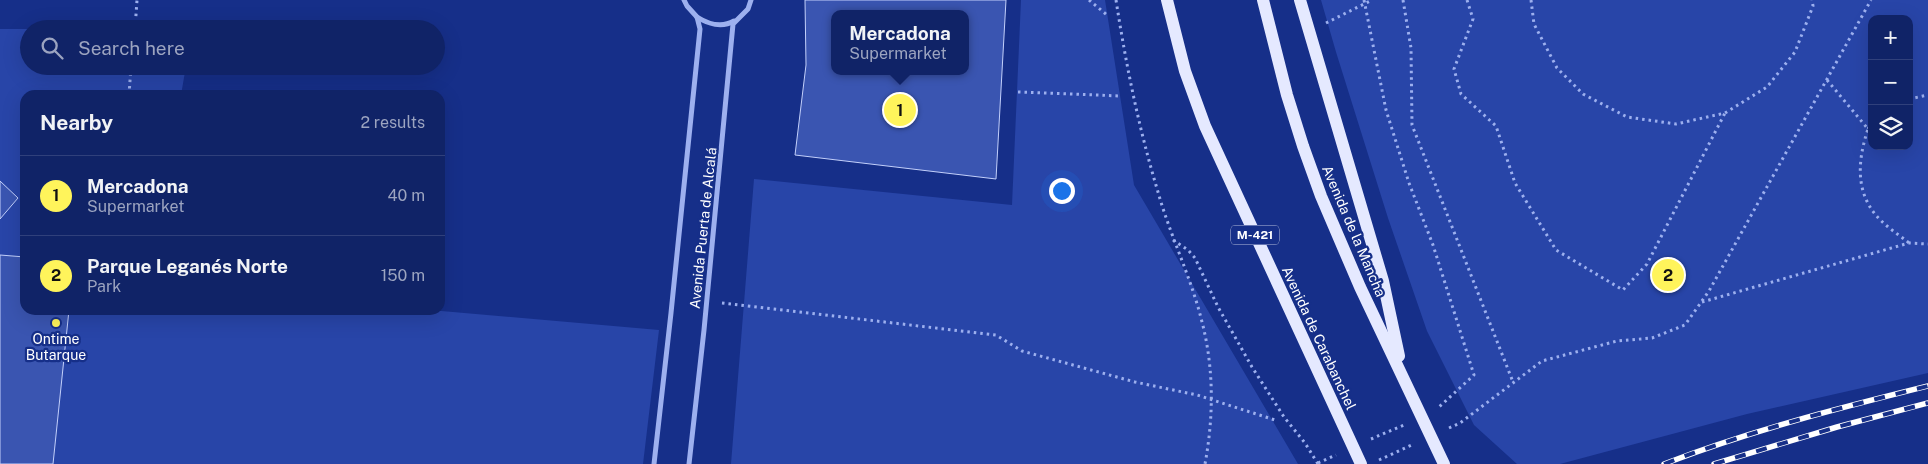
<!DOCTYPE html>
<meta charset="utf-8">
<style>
body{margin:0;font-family:"Public Sans",sans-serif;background:#1e2f70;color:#f1f3f6}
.controls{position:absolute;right:15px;top:15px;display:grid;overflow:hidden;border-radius:10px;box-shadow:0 5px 20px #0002}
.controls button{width:45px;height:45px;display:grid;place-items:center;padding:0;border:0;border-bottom:1px solid #30407b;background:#102367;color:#f1f3f6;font:25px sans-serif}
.you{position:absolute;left:1061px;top:190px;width:18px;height:18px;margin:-12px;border:4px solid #fff;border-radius:50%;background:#1a73e8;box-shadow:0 0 0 8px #1a73e833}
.badge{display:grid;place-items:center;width:32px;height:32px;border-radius:50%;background:#fff45b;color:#111;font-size:16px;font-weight:700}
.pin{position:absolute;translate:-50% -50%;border:2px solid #fff;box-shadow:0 1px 5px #0006}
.popup{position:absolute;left:831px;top:10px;width:138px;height:65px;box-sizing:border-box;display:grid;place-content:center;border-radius:10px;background:#102367;filter:drop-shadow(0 1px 4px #0005);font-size:16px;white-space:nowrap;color:#9ca4c0}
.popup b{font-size:19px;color:#f1f3f6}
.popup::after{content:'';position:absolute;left:50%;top:100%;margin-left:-10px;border:10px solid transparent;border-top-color:#102367}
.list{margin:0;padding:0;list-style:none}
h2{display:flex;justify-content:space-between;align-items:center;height:65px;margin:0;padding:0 20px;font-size:21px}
h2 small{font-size:16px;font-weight:400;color:#9ca4c0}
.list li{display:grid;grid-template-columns:32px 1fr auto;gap:15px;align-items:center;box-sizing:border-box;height:80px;padding:0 20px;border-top:1px solid #30407b}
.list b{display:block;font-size:19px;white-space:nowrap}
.list p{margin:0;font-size:16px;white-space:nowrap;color:#9ca4c0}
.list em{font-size:16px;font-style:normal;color:#9ca4c0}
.icon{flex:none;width:28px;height:28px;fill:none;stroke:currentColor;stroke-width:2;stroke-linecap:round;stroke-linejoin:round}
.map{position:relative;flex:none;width:1928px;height:464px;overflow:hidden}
.search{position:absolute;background:#102367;box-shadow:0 5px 20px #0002;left:20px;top:20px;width:425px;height:55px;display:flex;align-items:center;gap:12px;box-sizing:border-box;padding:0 18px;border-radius:28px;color:#9ca4c0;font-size:19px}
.panel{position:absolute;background:#102367;box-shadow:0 5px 20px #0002;left:20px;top:90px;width:425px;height:225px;border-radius:15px}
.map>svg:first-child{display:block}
.green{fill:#2845a8;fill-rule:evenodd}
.building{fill:#3a55b1;stroke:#c3d0fb;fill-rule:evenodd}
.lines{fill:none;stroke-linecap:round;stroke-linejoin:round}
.path{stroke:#9db0ef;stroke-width:3;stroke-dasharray:2.5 4;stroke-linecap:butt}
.minor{stroke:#9db0ef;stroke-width:5}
.primary{stroke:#e5e9ff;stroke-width:12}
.rail-casing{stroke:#fff;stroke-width:5.5}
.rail{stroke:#162f89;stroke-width:4;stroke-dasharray:11;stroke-linecap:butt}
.poi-dot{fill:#fff45b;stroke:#162f89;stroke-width:2}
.labels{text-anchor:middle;stroke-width:4.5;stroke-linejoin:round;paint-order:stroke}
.shield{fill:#162f89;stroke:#b9c1dc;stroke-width:1}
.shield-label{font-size:12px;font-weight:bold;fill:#fff}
.street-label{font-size:14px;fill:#fff;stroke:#162f89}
.poi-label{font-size:14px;fill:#fff;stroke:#162f89}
</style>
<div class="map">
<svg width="1928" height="464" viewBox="0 0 1928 464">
<rect width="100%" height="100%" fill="#162f89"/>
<!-- green -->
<g class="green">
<path d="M1021 0H1105L1134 185 1298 464H731L754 179 1012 205Z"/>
<path d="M1321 0H1928V373L1747 414 1560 464H1517L1474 425 1427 331 1388 218 1336 52ZM1872 19H1909V146H1872Z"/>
<path d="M0 29H29V66H186L181 95H25V310H430L659 330 643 464H0Z"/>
</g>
<!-- building -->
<g class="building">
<path d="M805 0H1006L996 179 795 155 806 65ZM835 14H965V71H835Z"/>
<path d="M0 181 18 198 0 219Z"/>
<path d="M0 255 25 257V310H69L53 464H0Z"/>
</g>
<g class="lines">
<!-- path -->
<g class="path">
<path d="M1089 0 1107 15"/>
<path d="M1116 0C1126 65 1139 129 1158 192 1170 235 1190 275 1201 318 1214 366 1214 415 1205 464"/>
<path d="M1364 0 1386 110 1409 183 1433 245 1474 375 1439 407"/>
<path d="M1403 0 1411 48 1412 125 1513 382"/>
<path d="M1467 0 1473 19 1454 69 1461 94 1496 126 1515 183 1556 250 1623 290 1647 264 1725 113"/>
<path d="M1531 0 1534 24 1557 68 1583 94 1627 117 1676 124 1725 113 1767 87 1795 52 1813 6 1812 0"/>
<path d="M1326 23 1372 0"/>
<path d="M135 29 137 0"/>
<path d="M1827 80 1868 129C1856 165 1855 200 1887 226 1894 232 1902 237 1909 243"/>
<path d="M1018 92 1121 96"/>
<path d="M129 95 131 66"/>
<path d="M1909 99 1928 95"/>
<path d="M1868 129 1872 123"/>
<path d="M1173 240 1188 250 1195 258 1218 307 1252 367 1284 417 1305 443 1318 464"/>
<path d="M1702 302 1909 243 1928 244"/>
<path d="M722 303 996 335 1022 351 1135 382 1197 395 1275 420"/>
<path d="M1449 428 1460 423 1542 361 1617 341 1652 338 1685 325 1709 291 1871 0"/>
<path d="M1371 439 1404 425"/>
<path d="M1379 460 1414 444"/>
<path d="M1318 463 1336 455"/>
</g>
<!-- minor -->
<g class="minor">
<path d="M697 17C708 24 722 28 734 21"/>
<path d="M654 464 671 313 700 29 697 17 687 6 684 0"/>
<path d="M689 464 704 330 733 24 748 9 751 0"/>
</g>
<!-- primary -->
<g class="primary">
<path d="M1167 0 1185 71 1205 126 1361 464"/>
<path d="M1263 0 1287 95 1303 146 1321 196 1360 287 1444 464"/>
<path d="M1300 0 1383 281 1399 356"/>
</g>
<!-- rail casing -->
<g class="rail-casing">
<g id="rail">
<path d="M1664 464C1749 431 1839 408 1928 386"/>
<path d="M1714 464 1837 427 1928 403"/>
</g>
</g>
<!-- rail -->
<use href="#rail" class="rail"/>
</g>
<!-- markers -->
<circle class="poi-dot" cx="56" cy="323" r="5"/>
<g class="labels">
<!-- shield labels -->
<rect class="shield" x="1231" y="225.5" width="48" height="19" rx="4"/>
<g class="shield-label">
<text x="1255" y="239">M-421</text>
</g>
<!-- street labels -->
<g class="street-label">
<text transform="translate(703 228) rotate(-84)" y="5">Avenida Puerta de Alcalá</text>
<text transform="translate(1354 231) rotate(67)" y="5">Avenida de la Mancha</text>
<text transform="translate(1319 338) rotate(65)" y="5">Avenida de Carabanchel</text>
</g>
<!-- poi labels -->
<g class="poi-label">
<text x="56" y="344">Ontime<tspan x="56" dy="16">Butarque</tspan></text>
</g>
</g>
</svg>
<div class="controls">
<button>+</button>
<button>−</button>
<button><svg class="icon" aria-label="layers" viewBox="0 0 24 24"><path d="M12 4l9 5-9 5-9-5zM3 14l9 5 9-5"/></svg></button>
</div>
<div class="you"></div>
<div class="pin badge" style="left:900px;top:110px">1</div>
<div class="popup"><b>Mercadona</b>Supermarket</div>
<div class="pin badge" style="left:1668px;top:275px">2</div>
<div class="search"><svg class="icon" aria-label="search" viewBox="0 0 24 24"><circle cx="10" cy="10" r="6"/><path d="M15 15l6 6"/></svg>Search here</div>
<section class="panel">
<h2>Nearby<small>2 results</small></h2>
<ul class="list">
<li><span class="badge">1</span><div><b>Mercadona</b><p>Supermarket</p></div><em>40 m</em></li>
<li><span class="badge">2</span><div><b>Parque Leganés Norte</b><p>Park</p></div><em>150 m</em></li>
</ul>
</section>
</div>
